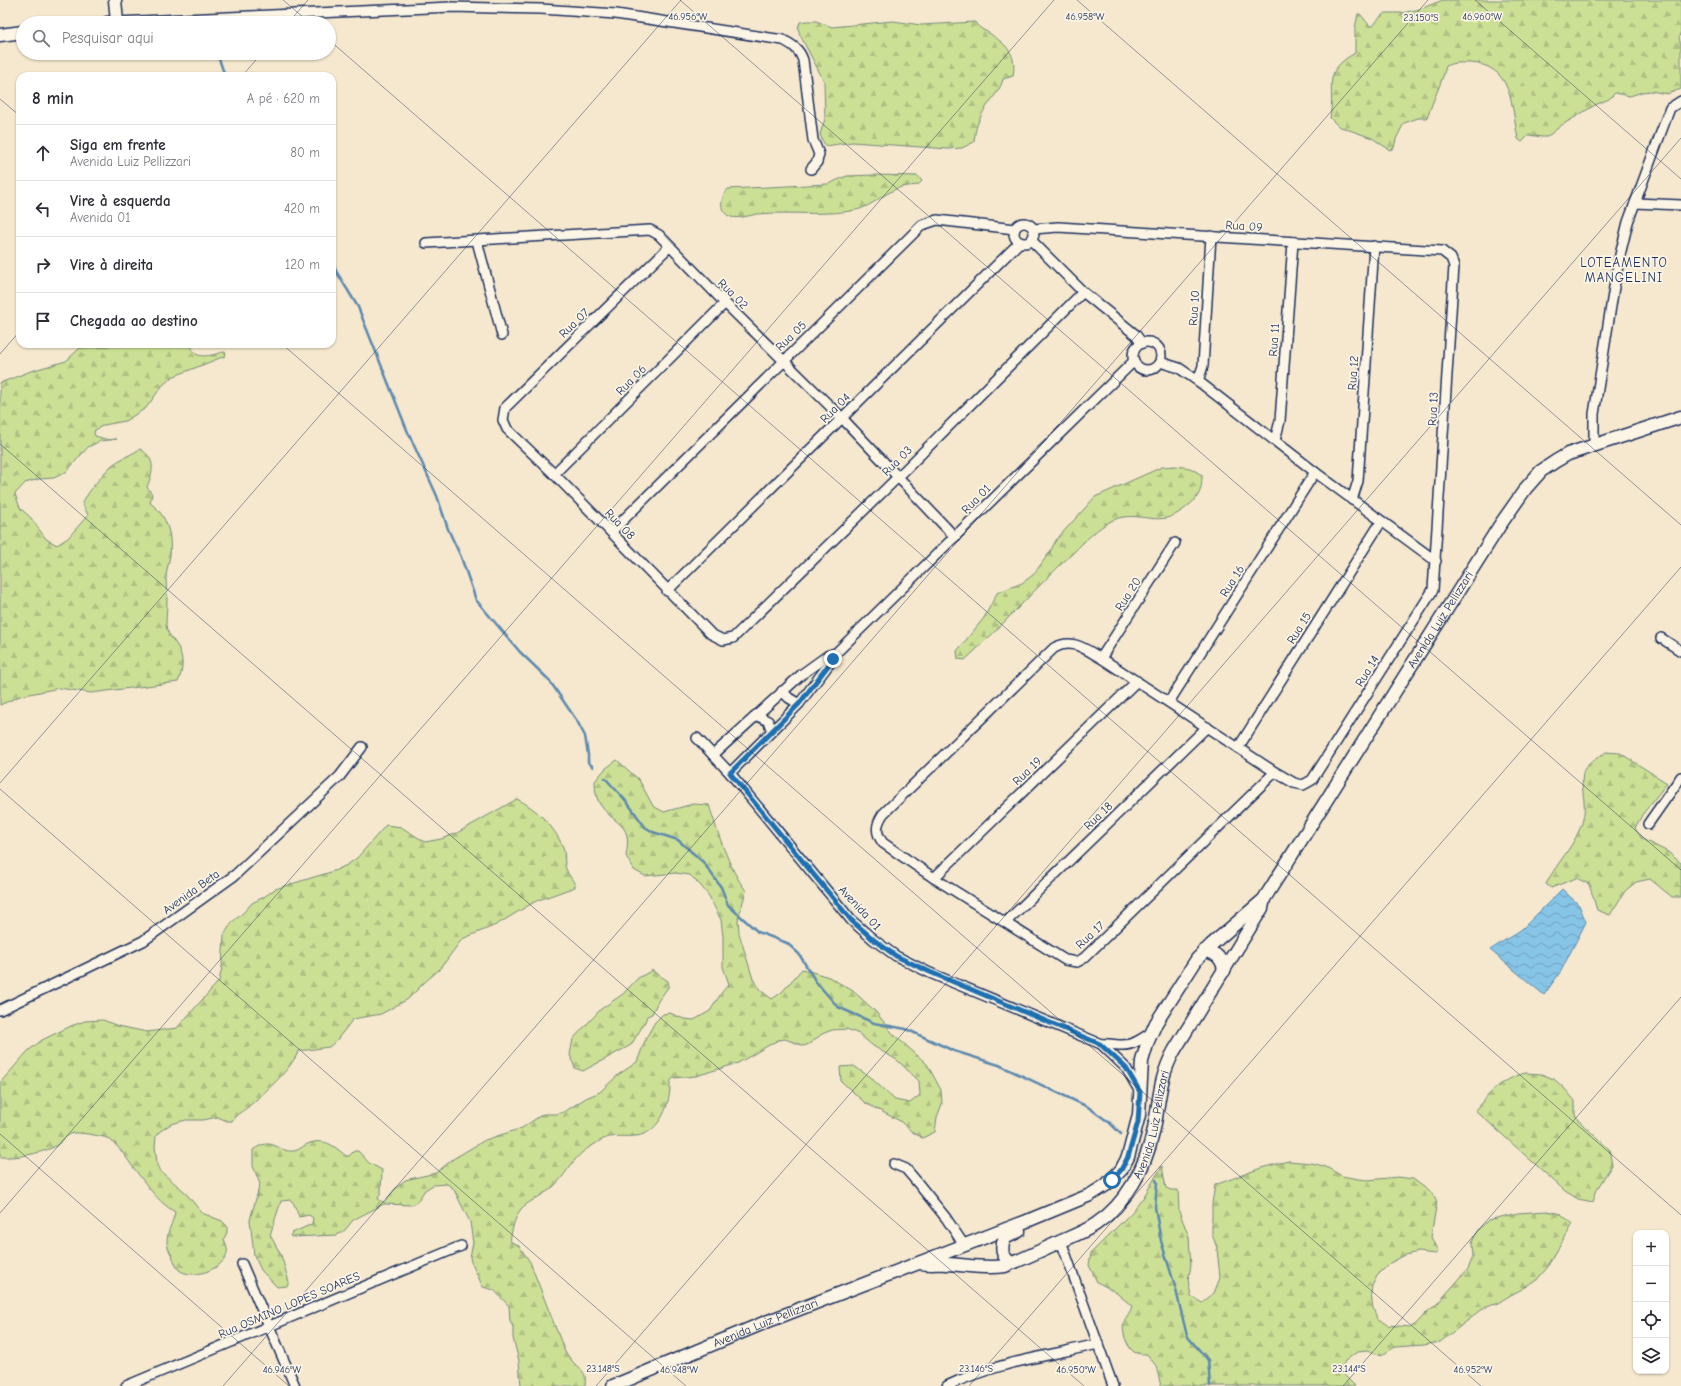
<!DOCTYPE html>
<html lang="pt">
<meta charset="utf-8">
<style>
body{margin:0;font-family:"Comic Neue",sans-serif;background:#f2f2f3;color:#2b2b33}
.controls{position:absolute;right:12px;bottom:12px;display:grid;overflow:hidden;border-radius:8px;box-shadow:0 1px 3px #0004}
.controls button{width:36px;height:36px;display:grid;place-items:center;padding:0;border:0;border-bottom:1px solid #e1e1e2;background:#fff;color:#2b2b33;font:20px sans-serif}
.stop{position:absolute;width:12px;height:12px;margin:-9px;border:3px solid #1f6fb2;border-radius:50%;background:#fff}
.stop.end{background:#1f6fb2;border-color:#fff;box-shadow:0 1px 4px #0008}
.list{margin:0;padding:0;list-style:none}
h2{display:flex;justify-content:space-between;align-items:center;height:52px;margin:0;padding:0 16px;font-size:17px}
h2 small{font-size:13px;font-weight:400;color:#7c7c81}
.list li{display:grid;grid-template-columns:26px 1fr auto;gap:12px;align-items:center;box-sizing:border-box;height:56px;padding:0 16px;border-top:1px solid #e1e1e2}
.list b{display:block;font-size:15px;white-space:nowrap}
.list p{margin:0;font-size:13px;white-space:nowrap;color:#7c7c81}
.list em{font-size:13px;font-style:normal;color:#7c7c81}
.icon{flex:none;width:22px;height:22px;fill:none;stroke:currentColor;stroke-width:2;stroke-linecap:round;stroke-linejoin:round}
.map{position:relative;flex:none;width:1681px;height:1386px;overflow:hidden}
.search{position:absolute;background:#fff;box-shadow:0 1px 3px #0004;left:16px;top:16px;width:320px;height:44px;display:flex;align-items:center;gap:10px;box-sizing:border-box;padding:0 14px;border-radius:22px;color:#7c7c81;font-size:15px}
.panel{position:absolute;background:#fff;box-shadow:0 1px 3px #0004;left:16px;top:72px;width:320px;height:276px;border-radius:12px}
.map>svg:first-child{display:block}
.forest{fill:url(#forest-firs);stroke:#74887a}
.water{fill:url(#water-waves);stroke:#5c89b0}
.lines{fill:none;stroke-linecap:round;stroke-linejoin:round}
.stream{stroke:#5c89b0;stroke-width:2.5}
.street-casing{stroke:#1b2f5e;stroke-width:12}
.secondary-casing{stroke:#1b2f5e;stroke-width:15}
.street{stroke:#fcf5e5;stroke-width:9}
.secondary{stroke:#fcf5e5;stroke-width:12}
.route{stroke:#1f6fb2;stroke-width:5}
.ticks{fill:none;stroke:#1b2f5e;stroke-width:1;stroke-opacity:0.45}
.labels{text-anchor:middle;stroke-width:3.5;stroke-linejoin:round;paint-order:stroke}
.street-label{font-size:12px;fill:#1b2f5e;stroke:#fcf5e5}
.neighbourhood-label{font-size:13px;letter-spacing:1px;fill:#1b2f5e;stroke:#fcf5e5}
.ticks-label{font-size:10px;text-anchor:middle;fill:#1b2f5e;stroke:#fcf5e5;stroke-width:3.5;stroke-linejoin:round;paint-order:stroke}
</style>
<div class="map">
<svg width="1681" height="1386" viewBox="0 0 1681 1386">
<defs>
<pattern id="forest-firs" width="22" height="20" patternUnits="userSpaceOnUse"><rect width="22" height="20" fill="#cce095"/><path d="M5 1l3.5 6h-7zM16 11l3.5 6h-7z" fill="#afc083"/></pattern>
<pattern id="water-waves" width="16" height="10" patternUnits="userSpaceOnUse"><rect width="16" height="10" fill="#87c5e7"/><path d="M0 5q4-4 8 0t8 0" fill="none" stroke="#6ea0be"/></pattern>
</defs>
<rect width="100%" height="100%" fill="#f6e8ce"/>
<filter id="ink" filterUnits="userSpaceOnUse"><feTurbulence type="fractalNoise" baseFrequency=".025" numOctaves="2"/><feDisplacementMap in="SourceGraphic" scale="8" xChannelSelector="R" yChannelSelector="G"/><feConvolveMatrix kernelMatrix="1 2 1 2 8 2 1 2 1" color-interpolation-filters="sRGB"/></filter>
<g filter="url(#ink)">
<!-- forest -->
<g class="forest">
<path d="M1443 0H1681V35L1679 37 1681 46V89L1667 94 1651 91 1642 92 1630 96 1615 93 1609 99 1595 105 1562 125 1547 137H1542L1529 135 1522 142 1518 139C1511 105 1513 64 1469 63 1461 63 1453 62 1446 66 1442 83 1433 99 1428 116L1426 118H1418L1404 123 1396 139 1394 148 1390 150 1372 138 1338 126 1330 118C1336 85 1320 73 1355 53V28L1358 14H1360L1370 26H1373L1381 16 1386 13H1402L1420 9Z"/>
<path d="M806 21H816L832 27 893 21 921 25 975 22C978 28 984 30 989 33 1007 45 1017 54 1013 76L1003 79C1001 89 993 97 987 106 979 117 975 128 974 142L962 148 948 149 852 142 826 146 822 140 820 134 825 119 824 81 800 35 798 28 800 22Z"/>
<path d="M873 175 918 176 922 181 918 185C909 186 900 186 892 191 880 197 872 205 860 209 829 217 791 211 758 214 750 215 740 219 731 217 718 212 720 198 728 189L828 184 847 176Z"/>
<path d="M115 344H191C193 362 211 355 224 352L226 353 225 356 172 377 162 386 146 408 125 421 104 425 95 430 94 433 95 436 109 440 117 439 100 441 88 447 66 472 54 478 39 479 25 483 15 494 20 508 31 518 46 539 57 545 68 538 88 515 82 503C90 490 100 477 111 466 119 459 131 455 140 449 157 459 153 472 147 487L152 494 150 503C167 515 172 534 170 555 169 563 166 571 166 579 166 586 167 593 167 600 167 609 166 617 166 625 167 634 173 639 178 647 184 658 183 671 178 682L91 693 59 688 20 696 0 705V383L31 371 66 361 80 348 104 347Z"/>
<path d="M1176 466 1190 468 1202 475C1202 490 1200 496 1188 506 1183 510 1176 515 1170 517 1152 523 1134 511 1113 520 1097 528 1085 541 1073 553 1036 587 1003 626 965 660L958 659 957 651 984 618 997 593 1022 583 1033 575 1050 552 1056 540 1095 497 1162 467Z"/>
<path d="M1606 752 1620 753 1667 783 1642 815 1635 828 1642 839 1668 852 1681 863V897H1672L1650 879 1636 882 1625 891 1610 915 1597 910 1589 884 1576 878 1551 888 1546 884C1558 860 1580 841 1584 814 1586 800 1579 783 1584 770 1588 763 1599 757 1606 752Z"/>
<path d="M617 760 639 780 653 806 664 812 693 804 709 805C718 833 728 867 746 891L738 919 739 933 753 979 760 990 772 999 782 992 802 969 829 977 853 991 876 1012 893 1034 927 1064 941 1090 942 1104 937 1117 935 1132 922 1138 911 1131 900 1121 865 1103 841 1081 840 1067 854 1066 871 1078 895 1100 910 1103 920 1095 919 1081 897 1060 873 1046 859 1034 847 1029 832 1030 822 1034 809 1044 804 1046 785 1039 778 1040 738 1063 696 1076 673 1078 670 1082C671 1102 661 1133 636 1136 627 1137 615 1135 606 1138 602 1139 598 1142 595 1144 572 1156 570 1171 553 1187 544 1195 527 1202 521 1209 514 1218 512 1231 510 1241L519 1246 530 1262 565 1352C568 1355 570 1359 573 1362 582 1372 587 1371 585 1386H521L519 1361 513 1338V1327L510 1321 509 1306 494 1290 483 1287 471 1262 470 1257 473 1243 470 1222 453 1188 447 1184 433 1185 425 1190 417 1202 412 1205 384 1204 353 1220 345 1230 337 1235 293 1237 290 1236 292 1233 312 1224 313 1218 309 1215 299 1217 294 1204 291 1200 281 1201 270 1235 281 1255 289 1282 287 1286 277 1287 261 1270 254 1255 250 1220 260 1184 253 1166V1150C273 1135 278 1153 294 1151 300 1150 305 1144 310 1143 326 1138 335 1147 346 1156H349L354 1151H358L369 1163 382 1170 381 1191 378 1199 384 1203 395 1189 405 1180 436 1173 453 1159 485 1140 522 1128 543 1114H556L564 1112 586 1098 600 1092 618 1075 637 1062 646 1038 655 1022 663 1014 670 1013 684 1019 694 1020 710 1011 722 992 729 984 723 967V936L721 920 709 896 701 886 690 875 675 873 645 876 634 870 626 856C632 823 619 828 602 807 596 800 595 790 595 781L605 769Z"/>
<path d="M517 799C537 809 554 826 563 847 566 854 563 864 567 871 569 877 575 881 575 887L536 901 496 925 462 939 440 969 426 981 408 999 381 1014 353 1019 336 1041 329 1047 299 1051C287 1074 267 1090 248 1107 242 1112 236 1114 232 1121H227L218 1117 203 1120H186L171 1124 159 1132 156 1136 155 1147 157 1162 161 1172 184 1191 202 1213 222 1221 227 1226V1232L224 1239C226 1244 228 1249 227 1254 222 1270 192 1280 179 1270 176 1267 174 1260 172 1256 170 1252 167 1247 167 1242 167 1231 173 1223 175 1212 156 1201 144 1181 130 1163 124 1154 117 1144 107 1138 102 1136 84 1133 77 1133 67 1132 62 1143 54 1147 38 1154 17 1158 0 1157V1083L28 1051 42 1040 71 1026 85 1021 103 1020 118 1026 147 1032 177 1028 219 981 222 967 224 935 232 922 242 914 252 903 264 897 275 889 334 871 347 865 357 858 386 825 401 827 425 842 441 839 457 833Z"/>
<path d="M653 970 654 972 668 981 669 986 658 1001 652 1014 647 1016 645 1022 631 1045 583 1071 575 1068 570 1055 573 1039 601 1009 623 994 638 978Z"/>
<path d="M1525 1073 1541 1074 1554 1079 1565 1089 1575 1101V1115L1583 1125 1609 1149 1612 1165 1597 1189 1593 1202 1578 1199 1565 1191 1475 1110C1492 1091 1499 1081 1525 1073Z"/>
<path d="M1288 1161 1312 1163 1326 1167 1342 1176 1358 1179 1368 1180 1398 1177 1413 1179 1433 1194 1437 1201 1431 1237 1438 1252 1435 1254 1418 1252 1405 1255 1390 1263 1377 1276 1372 1286 1371 1294 1373 1308 1377 1318 1387 1325 1411 1327 1416 1324 1426 1313 1438 1303 1468 1269 1473 1257 1472 1242 1478 1231 1488 1220 1518 1213 1547 1211 1561 1214 1573 1224 1546 1269 1535 1282 1509 1296 1498 1303 1484 1308 1440 1342 1424 1345 1395 1347 1384 1354 1378 1355 1367 1351 1357 1352 1345 1361 1342 1367V1373L1355 1386H1161L1156 1366 1147 1354C1143 1354 1138 1354 1134 1352 1127 1347 1121 1331 1124 1323 1125 1317 1131 1312 1132 1306L1114 1291 1097 1282 1089 1265 1091 1253 1132 1212 1143 1198 1162 1166 1166 1188 1171 1190H1178L1179 1211 1189 1237 1191 1266 1188 1280 1191 1296 1202 1303 1214 1293 1220 1278 1217 1248 1212 1234V1204L1215 1185 1261 1168Z"/>
</g>
<!-- water -->
<path class="water" d="M1562 889 1579 905 1586 922 1561 971 1544 995 1490 950 1522 929Z"/>
<g class="lines">
<!-- stream -->
<g class="stream">
<path d="M217 53 225 76"/>
<path d="M332 259 336 271 358 307 407 430 437 496 448 529 461 557 476 600 520 652 549 680 577 721 585 736 588 755V762L593 767"/>
<path d="M605 778 627 802 645 827 653 832 678 840 703 862 721 887 728 905 758 932 787 943 799 954 816 982 838 1007 874 1023 906 1029 954 1051 999 1065 1088 1107 1110 1123 1121 1134"/>
<path d="M1156 1180 1157 1182 1155 1207 1161 1241 1175 1286 1187 1336 1208 1360 1210 1386"/>
</g>
<!-- street casing -->
<g class="street-casing">
<g id="street">
<path d="M117 22 451 7 541 9 616 14 783 40C793 45 799 49 803 60L813 140 819 154 817 162 811 169"/>
<path d="M1635 203 1681 205"/>
<circle cx="1024" cy="233" r="10"/>
<path d="M1033 229 1058 227 1442 251 1451 258 1454 266 1433 590 1312 780 1303 785 1294 783 1275 772 1101 658C1085 649 1072 638 1054 648L883 814C876 825 875 832 883 843L934 878 1065 960 1077 962 1084 958 1275 772"/>
<path d="M1031 240 1083 292 1136 335 1142 343"/>
<path d="M477 241 502 335"/>
<path d="M426 243 650 230 659 235 725 303 842 418 955 537"/>
<path d="M669 247 505 408 503 420 507 429 554 474 711 634 723 640 733 638 898 477 1083 292"/>
<circle cx="1147" cy="356" r="14"/>
<path d="M1160 362 1179 368 1198 381 1315 472 1436 561"/>
<path d="M1198 381 1203 366 1211 236"/>
<path d="M1275 440 1280 421 1293 242"/>
<path d="M1594 445V414L1614 287 1620 255 1628 222 1670 108 1681 101"/>
<path d="M554 474 725 303"/>
<path d="M1352 500 1358 481 1374 246"/>
<path d="M611 532 922 225 937 220 1015 229"/>
<path d="M667 591 1020 242"/>
<path d="M1661 638 1681 651"/>
<path d="M1101 658 1175 543"/>
<path d="M782 691 789 698 799 704"/>
<path d="M1169 702 1315 472"/>
<path d="M756 715 768 721 772 731"/>
<path d="M697 738 730 773 851 920 874 940 896 956 930 973 1101 1044 1126 1068 1140 1092"/>
<path d="M1238 748 1381 522"/>
<path d="M713 755 802 674 827 656 836 653 1134 361"/>
<path d="M730 773 799 704 833 659 836 653"/>
<path d="M1648 824 1681 777"/>
<path d="M934 878 1137 681"/>
<path d="M1006 922 1207 727"/>
<path d="M0 1010 143 941 235 875 340 776 362 747"/>
<path d="M1101 1044C1108 1043 1112 1045 1120 1045 1132 1046 1142 1039 1152 1032"/>
<path d="M894 1164 906 1169 917 1182 946 1218 964 1245"/>
<path d="M1061 1241 1113 1386"/>
<path d="M242 1264 295 1386"/>
<path d="M126 1386 461 1246"/>
<path d="M947 1386C994 1363 1047 1356 1098 1344"/>
</g>
</g>
<!-- secondary casing -->
<g class="secondary-casing">
<g id="secondary">
<path d="M107 23 117 22 115 0"/>
<path d="M0 35 23 32"/>
<path d="M1204 951C1216 952 1223 959 1224 971"/>
<path id="s1" d="M920 1263C930 1265 939 1263 948 1264 967 1265 986 1269 1005 1266 1021 1260 1037 1252 1053 1245 1067 1238 1083 1233 1096 1224 1127 1203 1145 1168 1153 1133 1160 1103 1158 1080 1174 1051L1262 908 1264 899 1500 525 1526 488 1541 471 1556 461 1568 454 1681 417"/>
<path d="M1012 1263C1002 1258 1000 1248 1005 1238L1019 1231"/>
<path id="s2" d="M613 1386 766 1322 1027 1221 1090 1195 1106 1185 1121 1170 1128 1157 1139 1115 1142 1061 1148 1041 1156 1023 1197 959 1211 945 1262 901"/>
</g>
</g>
<!-- street -->
<use href="#street" class="street"/>
<!-- secondary -->
<use href="#secondary" class="secondary"/>
</g>
</g>
<g class="lines" filter="url(#ink)">
<!-- route -->
<path class="route" d="M833 659 799 704 730 773 851 920 874 940 896 956 930 972 1100 1044 1126 1068 1140 1092 1138 1122 1128 1157 1121 1170 1112 1180"/>
</g>
<!-- ticks -->
<path class="ticks" d="M283 0 310 23M680 0 1681 870M1077 0 1681 525M1475 0 1681 179M288 23 308 0M329 40 1681 1215M242 76 262 53M0 99 20 116M282 344 1481 1386M0 354 20 331M0 444 1084 1386M0 783 681 0M0 789 686 1386M0 1134 289 1386M0 1213 1054 0M223 1386 1428 0M596 1386 1681 138M969 1386 1681 567M1343 1386 1681 997"/>
<g class="labels">
<!-- street labels -->
<g class="street-label">
<text transform="translate(1244 226) rotate(4)" y="4">Rua 09</text>
<text transform="translate(733 294) rotate(45)" y="4">Rua 02</text>
<text transform="translate(1194 308) rotate(-86)" y="4">Rua 10</text>
<text transform="translate(574 323) rotate(-44)" y="4">Rua 07</text>
<text transform="translate(791 336) rotate(-44)" y="4">Rua 05</text>
<text transform="translate(1274 340) rotate(-86)" y="4">Rua 11</text>
<text transform="translate(1353 373) rotate(-86)" y="4">Rua 12</text>
<text transform="translate(631 380) rotate(-45)" y="4">Rua 06</text>
<text transform="translate(835 408) rotate(-45)" y="4">Rua 04</text>
<text transform="translate(1433 409) rotate(-87)" y="4">Rua 13</text>
<text transform="translate(897 461) rotate(-45)" y="4">Rua 03</text>
<text transform="translate(976 499) rotate(-45)" y="4">Rua 01</text>
<text transform="translate(620 524) rotate(46)" y="4">Rua 08</text>
<text transform="translate(1232 581) rotate(-58)" y="4">Rua 16</text>
<text transform="translate(1128 594) rotate(-57)" y="4">Rua 20</text>
<text dy="4" stroke="none"><textPath href="#s1" startOffset="888">Avenida Luiz Pellizzari</textPath></text>
<text transform="translate(1299 628) rotate(-58)" y="4">Rua 15</text>
<text transform="translate(1367 671) rotate(-58)" y="4">Rua 14</text>
<text transform="translate(1027 771) rotate(-44)" y="4">Rua 19</text>
<text transform="translate(1098 816) rotate(-44)" y="4">Rua 18</text>
<text transform="translate(191 892) rotate(-36)" y="4">Avenida Beta</text>
<text transform="translate(860 908) rotate(47)" y="4">Avenida 01</text>
<text transform="translate(1090 935) rotate(-43)" y="4">Rua 17</text>
<text dy="4" stroke="none"><textPath href="#s1" startOffset="303">Avenida Luiz Pellizzari</textPath></text>
<text transform="translate(289 1305) rotate(-23)" y="4">Rua OSMINO LOPES SOARES</text>
<text dy="4" stroke="none"><textPath href="#s2" startOffset="165">Avenida Luiz Pellizzari</textPath></text>
</g>
<!-- neighbourhood labels -->
<g class="neighbourhood-label">
<text x="1624" y="267">LOTEAMENTO<tspan x="1624" dy="15">MANGELINI</tspan></text>
</g>
</g>
<g class="ticks-label">
<text x="688" y="20">46.956°W</text>
<text x="1085" y="20">46.958°W</text>
<text x="1482" y="20">46.960°W</text>
<text x="1421" y="21">23.150°S</text>
<text x="603" y="1372">23.148°S</text>
<text x="976" y="1372">23.146°S</text>
<text x="1349" y="1372">23.144°S</text>
<text x="282" y="1373">46.946°W</text>
<text x="679" y="1373">46.948°W</text>
<text x="1076" y="1373">46.950°W</text>
<text x="1473" y="1373">46.952°W</text>
</g>
</svg>
<div class="controls">
<button>+</button>
<button>−</button>
<button><svg class="icon" aria-label="locate" viewBox="0 0 24 24"><circle cx="12" cy="12" r="6"/><path d="M12 2v4M12 18v4M2 12h4M18 12h4"/></svg></button>
<button><svg class="icon" aria-label="layers" viewBox="0 0 24 24"><path d="M12 4l9 5-9 5-9-5zM3 14l9 5 9-5"/></svg></button>
</div>
<div class="stop" style="left:1112px;top:1180px"></div>
<div class="stop end" style="left:833px;top:659px"></div>
<div class="search"><svg class="icon" aria-label="search" viewBox="0 0 24 24"><circle cx="10" cy="10" r="6"/><path d="M15 15l6 6"/></svg>Pesquisar aqui</div>
<section class="panel">
<h2>8 min<small>A pé · 620 m</small></h2>
<ul class="list">
<li><svg class="icon" aria-label="ahead" viewBox="0 0 24 24"><path d="M12 20V5M6 11l6-6 6 6"/></svg><div><b>Siga em frente</b><p>Avenida Luiz Pellizzari</p></div><em>80 m</em></li>
<li><svg class="icon" aria-label="left" viewBox="0 0 24 24"><path d="M17 20v-9H6M10 6l-5 5 5 5"/></svg><div><b>Vire à esquerda</b><p>Avenida 01</p></div><em>420 m</em></li>
<li><svg class="icon" aria-label="right" viewBox="0 0 24 24"><path d="M7 20v-9h11M14 6l5 5-5 5"/></svg><div><b>Vire à direita</b></div><em>120 m</em></li>
<li><svg class="icon" aria-label="arrive" viewBox="0 0 24 24"><path d="M6 21V4h12l-3 4 3 4H6"/></svg><div><b>Chegada ao destino</b></div></li>
</ul>
</section>
</div>
